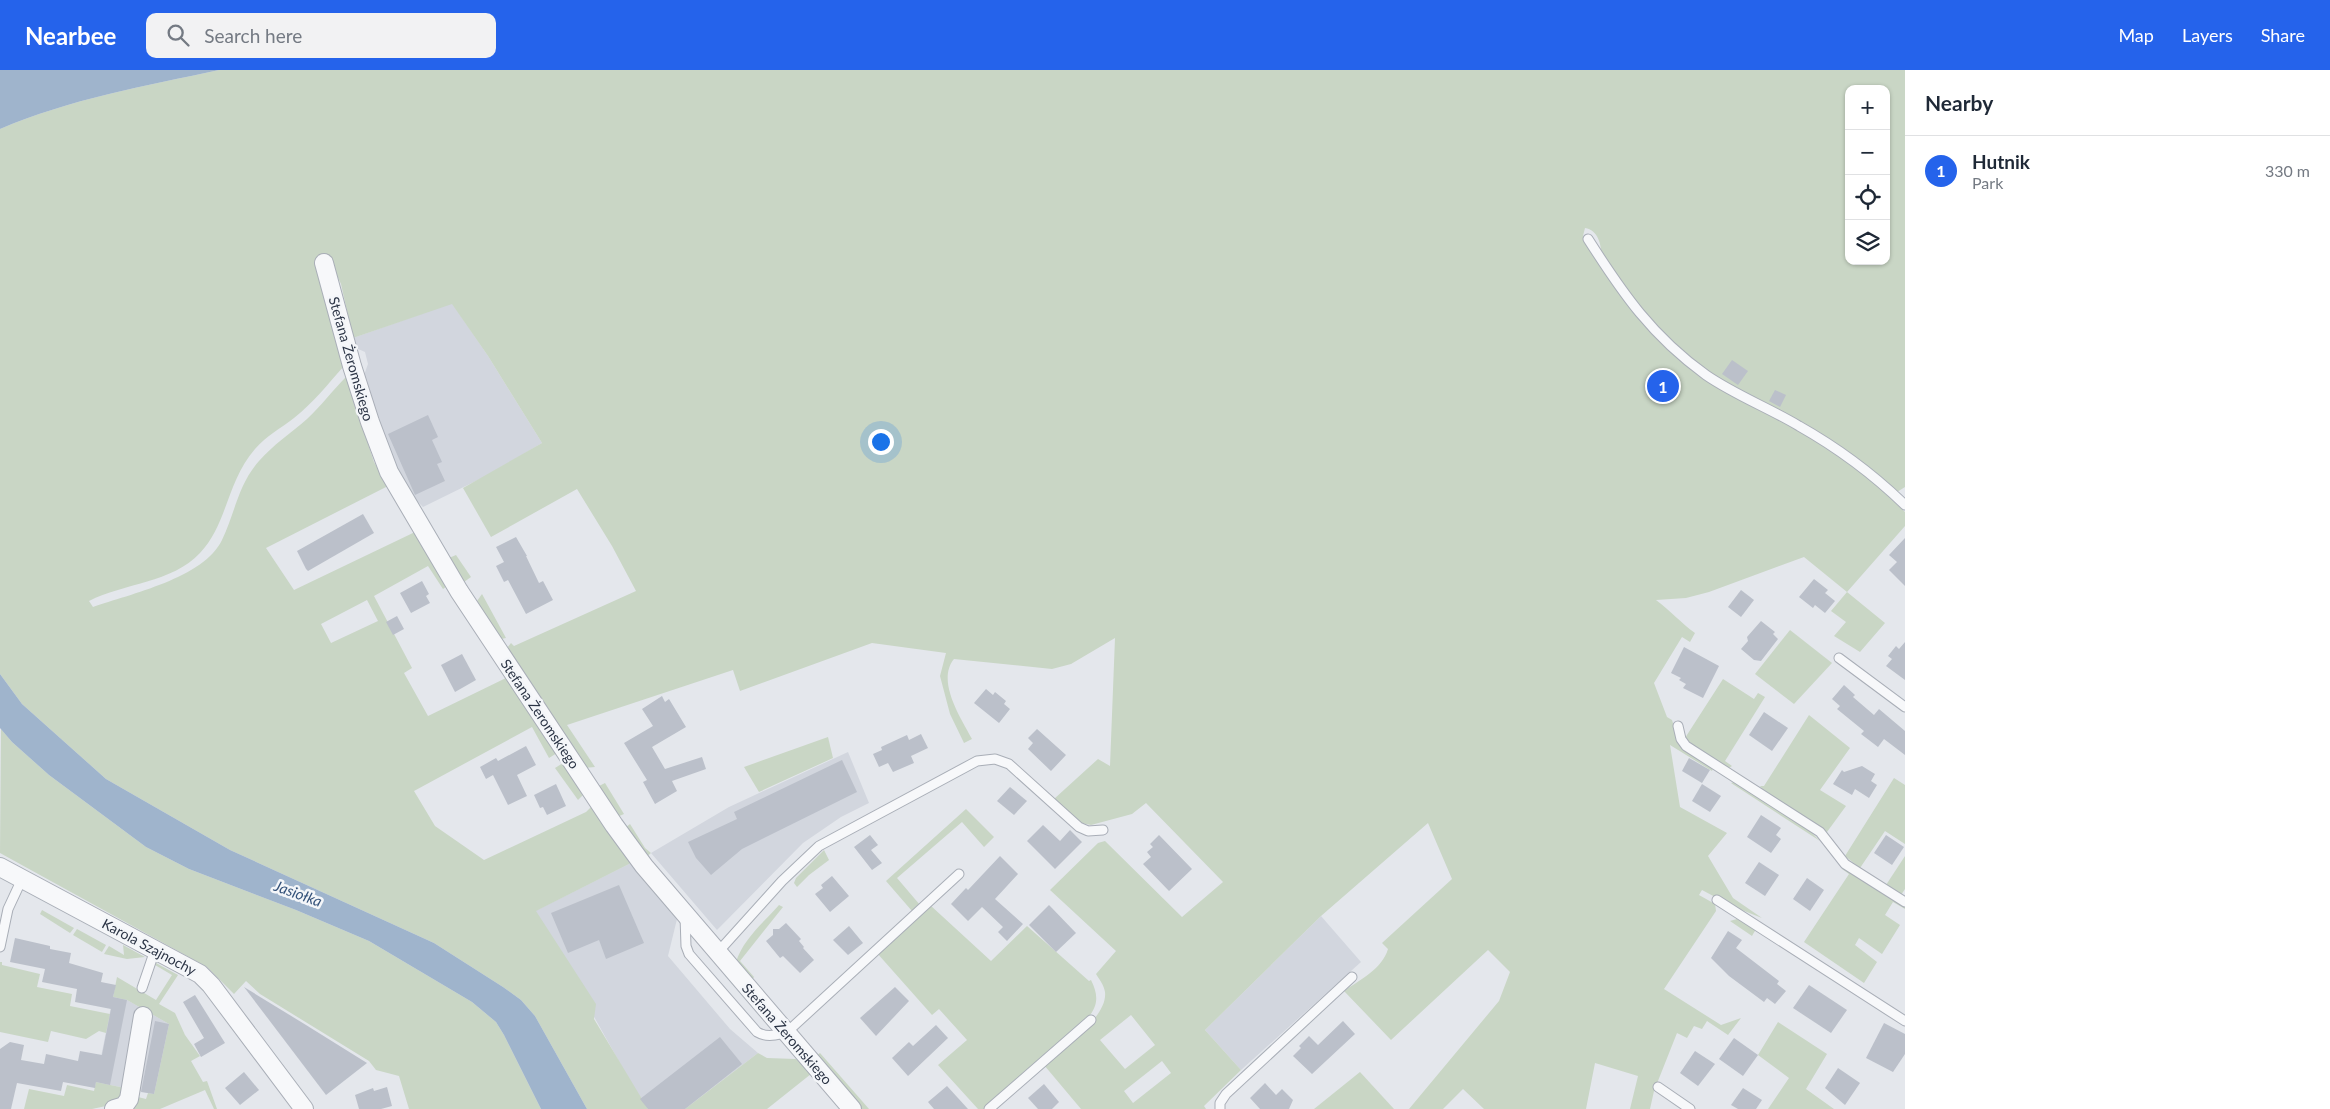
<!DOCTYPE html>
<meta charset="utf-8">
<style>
body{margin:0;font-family:Lato,sans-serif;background:#f2f2f3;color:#1f2937}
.controls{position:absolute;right:15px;top:15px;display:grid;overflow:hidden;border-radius:10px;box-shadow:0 1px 4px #0004}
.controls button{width:45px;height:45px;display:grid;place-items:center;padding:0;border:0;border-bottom:1px solid #e0e1e3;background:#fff;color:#1f2937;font:25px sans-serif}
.you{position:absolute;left:880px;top:371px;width:18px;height:18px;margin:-12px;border:4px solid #fff;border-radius:50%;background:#1a73e8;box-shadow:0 0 0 8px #1a73e833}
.badge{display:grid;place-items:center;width:32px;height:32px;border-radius:50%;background:#2563eb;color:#fff;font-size:16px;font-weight:700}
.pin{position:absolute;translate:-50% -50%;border:2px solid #fff;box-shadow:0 1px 5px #0006}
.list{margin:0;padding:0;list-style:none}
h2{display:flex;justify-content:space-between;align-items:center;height:65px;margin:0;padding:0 20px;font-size:21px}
h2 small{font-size:16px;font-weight:400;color:#747a83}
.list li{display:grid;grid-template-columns:32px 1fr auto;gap:15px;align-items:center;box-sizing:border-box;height:70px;padding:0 20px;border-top:1px solid #e0e1e3}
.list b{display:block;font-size:19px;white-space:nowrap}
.list p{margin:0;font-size:16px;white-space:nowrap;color:#747a83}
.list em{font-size:16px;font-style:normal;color:#747a83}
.icon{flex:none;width:28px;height:28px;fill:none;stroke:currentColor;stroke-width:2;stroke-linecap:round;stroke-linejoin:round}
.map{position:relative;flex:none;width:1905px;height:1039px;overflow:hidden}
header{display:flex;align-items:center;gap:30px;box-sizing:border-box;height:70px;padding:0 25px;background:#2563eb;color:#fff}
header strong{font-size:24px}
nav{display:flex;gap:28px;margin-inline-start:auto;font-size:18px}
.search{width:350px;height:45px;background:#f2f2f3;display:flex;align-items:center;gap:12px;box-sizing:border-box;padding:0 18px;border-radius:10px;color:#747a83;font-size:19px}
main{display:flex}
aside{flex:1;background:#fff}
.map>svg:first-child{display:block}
.built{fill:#d2d6de}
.green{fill:#c9d6c5;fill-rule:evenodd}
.water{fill:#9fb4cc}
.building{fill:#bbc0ca}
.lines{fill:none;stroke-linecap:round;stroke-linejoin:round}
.service-casing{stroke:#a9aeb7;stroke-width:11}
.minor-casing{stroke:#a9aeb7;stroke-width:20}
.service{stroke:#f7f8fa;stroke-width:9}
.minor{stroke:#f7f8fa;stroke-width:18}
.labels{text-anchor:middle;stroke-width:5;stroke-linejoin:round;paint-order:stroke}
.street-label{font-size:14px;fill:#2b3445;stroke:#f4f6f9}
.water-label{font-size:15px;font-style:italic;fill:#34527a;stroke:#f4f6f9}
</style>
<header>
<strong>Nearbee</strong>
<div class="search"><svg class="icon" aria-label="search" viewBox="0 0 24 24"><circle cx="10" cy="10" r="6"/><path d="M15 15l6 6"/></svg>Search here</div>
<nav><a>Map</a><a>Layers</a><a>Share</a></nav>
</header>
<main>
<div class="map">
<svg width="1905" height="1039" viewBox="0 0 1905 1039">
<rect width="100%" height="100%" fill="#e4e7ec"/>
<!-- built -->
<g class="built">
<path d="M452 233 488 286 542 373 486 406 423 437 408 422 385 377 364 305 368 294 365 282 356 278 353 268Z"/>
<path d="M848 682 869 733 841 747 803 773 717 860 651 783 729 737Z"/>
<path d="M631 793 677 849 668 886 730 959 758 983 685 1039H648L640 1029 535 841Z"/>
<path d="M1321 846 1361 892 1241 1000 1205 960Z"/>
<path d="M113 927 127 930 169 954 154 1024 96 1012Z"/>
</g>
<!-- green -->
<g class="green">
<path d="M219 0H1905V417L1889 427 1905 442V456L1847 522 1885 553 1860 582 1834 566 1846 552 1831 541 1847 522 1804 487 1709 522 1686 528 1656 530C1671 541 1681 553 1695 563L1690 572 1682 567 1654 613 1667 647 1672 650 1680 676 1713 698 1712 701 1670 675 1680 737 1727 763 1708 786 1733 828 1762 848 1734 837 1702 820 1699 825 1715 834 1716 841 1664 919 1721 955 1741 948 1728 965 1707 951 1702 959 1694 956 1687 968 1677 963 1654 1021 1650 1039H1630L1638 1006 1595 993 1586 1039H1484L1463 1019 1443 1039H1409L1499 931 1510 902 1488 880 1391 970 1344 921C1361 909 1382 899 1388 879L1382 873 1452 809 1428 753 1321 846 1205 960 1241 1000 1204 1036 1206 1039H1081L1044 995C1062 980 1108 947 1105 922 1104 915 1099 909 1096 904L1116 881 1050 820 1098 773 1105 771 1182 847 1223 812 1146 733 1132 744 1091 755 1081 753 1054 729 1098 689 1110 696 1115 568 1071 594 1052 599 954 589C936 611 961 648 972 669L964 673 950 644 940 606 946 583 872 573 740 621 733 600 567 655 595 697 584 698 507 578 511 573 514 576 636 521 612 476 577 419 491 467 463 418 542 373 488 286 452 234 353 268 341 214 327 185 322 189 320 200 336 273 344 296C328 314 313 333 294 348 281 358 265 367 255 379 227 411 227 455 200 483 172 513 124 513 89 531L93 537C130 524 204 508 222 470 235 443 238 415 259 391 273 375 291 363 307 349 321 336 333 320 346 307L374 392 388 416 266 478 294 520 415 462 447 516 443 519 428 496 374 526 412 598 404 603 428 646 508 607 557 683 549 688 532 657 414 721 435 756 484 790 586 742 592 736 631 793 536 841 596 934 594 949 648 1039H587L535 946 521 930 503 917 434 873 230 780 106 709 22 634 0 604V59C70 29 145 16 219 0ZM1849 19H1886V191H1849ZM1585 158C1602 161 1602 183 1602 197L1583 166ZM367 530 378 551 331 573 321 554ZM1131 945 1155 975 1125 999 1100 970ZM1162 991 1171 1003 1133 1033 1124 1021Z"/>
<path d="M456 485 471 507 464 512 449 488Z"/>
<path d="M482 524 506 568 501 569 477 531Z"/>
<path d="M1790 560 1832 593 1794 634 1755 604Z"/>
<path d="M1723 609 1754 629 1758 623 1765 627 1725 691 1732 696 1729 698 1701 682 1685 668Z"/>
<path d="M1809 645 1850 678 1820 720 1846 736 1827 762 1763 720 1760 716H1764Z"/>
<path d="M1 659 12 672 49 705 146 777 189 799 296 840 369 871 472 932 496 952 504 965 541 1039H409L399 1006 376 1000 369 991 260 924 246 911 234 924 207 897 0 783Z"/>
<path d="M828 667 833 688 759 722 744 697Z"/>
<path d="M563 693 584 724 578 730 555 698Z"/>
<path d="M1894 708 1905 715V774L1885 761 1860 798 1845 786Z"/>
<path d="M1734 712 1807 758 1820 771 1731 713Z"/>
<path d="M605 713 624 744 617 747 597 717Z"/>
<path d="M966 739 994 767 984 777 962 752 897 808 920 835 912 841 886 811Z"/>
<path d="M630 754 645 778 651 783 645 788 625 758Z"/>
<path d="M824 780 829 790 809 805 797 817 794 813 796 808Z"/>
<path d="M1905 786V819L1901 825 1886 815Z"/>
<path d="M1843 797 1905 837V839L1893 832 1885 845 1900 855 1882 884 1859 868 1855 875 1877 892 1864 913 1804 872 1849 804 1842 799Z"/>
<path d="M779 835 783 837 740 891 754 907 751 911 736 892C743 869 764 852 779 835Z"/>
<path d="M930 835 991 891 1027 856 1089 911 1091 910C1099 926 1098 936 1087 949L985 1039H978L938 995 967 970 939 939 932 945 877 883Z"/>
<path d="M42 840 74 858 70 863 40 844Z"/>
<path d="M1737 849 1756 859 1752 866 1730 851Z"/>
<path d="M77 859 106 875 102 882 73 865Z"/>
<path d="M123 875 145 887 127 889 104 884 109 876 124 885Z"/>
<path d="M0 892H2V895L40 904 37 917 72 924 70 936 110 944 106 963 99 961 86 969 51 961 48 972 0 962Z"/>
<path d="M156 893 178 905 159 934 175 943 185 965 200 986 191 991 203 1012 207 1011 217 1039H214L205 1020 160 1039H127L134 1026 146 1029 148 1023 154 1024 169 954 127 930 113 927 117 907 156 930 172 905 155 895Z"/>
<path d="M1778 952 1827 984 1806 1019 1834 1039H1768L1789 1008 1758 985Z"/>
<path d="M758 983 767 988 796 989 811 1004 767 1039H685Z"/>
<path d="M820 983 869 1039H860L815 987Z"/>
<path d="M1360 1002 1394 1039H1314Z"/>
<path d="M96 1012 125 1018 120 1033 92 1039H24L29 1019 64 1026 67 1015 94 1021Z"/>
</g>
<!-- water -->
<g class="water">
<path d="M0 0H219C145 16 70 29 0 59Z"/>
<path d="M0 604 22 634 106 709 230 780 434 873 503 917 521 930 535 946 587 1039H541L504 965 496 952 472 932 369 871 296 840 189 799 146 777 49 705 12 672 0 658Z"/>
</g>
<!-- building -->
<g class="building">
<path d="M1732 290 1748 301 1738 315 1722 304Z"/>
<path d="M1775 320 1786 325 1780 337 1769 331Z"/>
<path d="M428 345 438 367 432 370 442 392 437 394 445 411 415 425 388 364Z"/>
<path d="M363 444 374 463 308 501 306 499 297 481Z"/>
<path d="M516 467 527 486H526L539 513 543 511 553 530 526 544 508 510 504 512 496 496 504 492 496 477Z"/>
<path d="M1905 468V516L1889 500 1897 492 1889 485Z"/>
<path d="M1814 509 1828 520 1825 523 1835 531 1825 543 1815 535 1813 538 1799 527Z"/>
<path d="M422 511 429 524 426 526 430 533 411 543 400 523Z"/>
<path d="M1741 520 1754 530 1741 547 1728 537Z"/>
<path d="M397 546 404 559 393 565 386 552Z"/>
<path d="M1761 551 1775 562 1773 564 1778 569 1761 591 1754 590 1741 579 1748 571 1747 567Z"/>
<path d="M1905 572V610L1886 596 1892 589 1888 586 1896 576 1899 579Z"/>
<path d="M1684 577 1719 596 1703 628 1683 618 1686 614 1679 610 1681 608 1671 603Z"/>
<path d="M462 584 476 610 455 622 441 595Z"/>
<path d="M1844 615 1855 625 1853 627 1874 645 1879 639 1905 661V685L1884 669 1878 677 1861 664 1864 661 1837 639 1840 636 1832 629Z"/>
<path d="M986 619 993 625 995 622 1006 631 1004 634 1010 639 999 653 974 633Z"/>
<path d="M662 626 665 632 669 629 686 657 652 677 665 699 702 687 706 699 672 711 677 721 655 734 643 712 647 710 624 673 653 656 642 639Z"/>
<path d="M1764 642 1788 658 1772 681 1749 665Z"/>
<path d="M1037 659 1066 685 1051 701 1028 679 1033 673 1028 668Z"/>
<path d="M921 664 928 678 911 686 914 693 893 702 888 693 879 697 873 684 882 680 881 677 907 665 909 670Z"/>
<path d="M526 676 536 695 517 705 527 726 508 735 493 705 486 709 480 697 496 688 498 691Z"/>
<path d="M1689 688 1710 700 1702 713 1682 701Z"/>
<path d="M842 690 857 722 742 779 711 805 696 788 688 772 737 749 734 742Z"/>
<path d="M1862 696 1875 704 1871 711 1877 715 1869 728 1855 719 1852 725 1833 714 1842 700 1844 702Z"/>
<path d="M556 714 566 736 547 745 543 737 540 738 534 725Z"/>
<path d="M1702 714 1721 726 1710 742 1692 731Z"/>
<path d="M1010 717 1027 731 1014 745 997 731Z"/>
<path d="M1761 745 1781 758 1776 765 1781 769 1771 783 1747 767Z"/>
<path d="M1043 755 1060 771 1070 760 1082 772 1055 799 1027 771Z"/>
<path d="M870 765 878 775 871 780 882 793 872 800 854 777Z"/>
<path d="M1159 765 1192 799 1169 821 1143 794 1151 787 1147 782 1153 777 1150 774Z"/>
<path d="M1886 765 1904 777 1892 795 1874 783Z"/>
<path d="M1000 786 1018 804 995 829 1023 854 1007 871 998 862 1003 857 982 837 968 851 951 834 966 818 968 820Z"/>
<path d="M1759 792 1779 805 1765 826 1745 813Z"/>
<path d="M832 806 849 826 830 842 815 824 823 818 821 815Z"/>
<path d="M1807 808 1824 820 1810 841 1793 829Z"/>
<path d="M619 815 644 873 606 889 599 870 568 883 551 843Z"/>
<path d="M1049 835 1076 863 1056 882 1029 855Z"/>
<path d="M786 853 801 869 799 871 804 877 803 878 814 890 800 903 783 886 780 888 766 871 773 865V859H779Z"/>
<path d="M849 856 863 873 848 885 833 870Z"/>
<path d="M1728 861 1742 870 1736 878 1779 911 1777 914 1786 921 1775 934 1767 928 1764 932 1729 906 1711 888Z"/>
<path d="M15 868 50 876V879L71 883 69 893 103 903 101 912 116 915 113 927 127 930 110 1015 96 1012 95 1018 63 1012 61 1021 17 1013 11 1039H0V979L10 972 24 975 21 990 44 994 46 984 78 991 80 981 102 985 111 939 75 932 77 919 42 912 45 899 10 892Z"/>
<path d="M1809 915 1847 940 1831 963 1793 938Z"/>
<path d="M244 917 306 955 367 993 326 1025Z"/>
<path d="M895 917 909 931 876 966 860 948Z"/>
<path d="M195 925 225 973 201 987 194 974 204 968 183 932Z"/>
<path d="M155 951 169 954 154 1024 141 1022Z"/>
<path d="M1343 951 1355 964 1312 1004 1293 986 1301 978 1299 976 1309 966 1318 975Z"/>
<path d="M1884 953 1905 964V984L1893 1002 1866 988Z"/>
<path d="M936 955 948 968 908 1006 892 988 909 972 913 976Z"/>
<path d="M720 967 742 994 685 1039H648L640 1029Z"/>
<path d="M1734 968 1758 985 1743 1006 1719 989Z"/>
<path d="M1695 981 1715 994 1698 1016 1680 1003Z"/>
<path d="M1838 998 1860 1013 1845 1035 1825 1018Z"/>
<path d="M244 1002 259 1020 240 1035 225 1018Z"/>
<path d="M1265 1013 1276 1025 1282 1019 1293 1030 1289 1039H1260L1250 1028Z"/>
<path d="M1044 1014 1059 1032 1052 1039H1038L1028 1028Z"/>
<path d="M947 1016 968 1039H934L928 1032Z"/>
<path d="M387 1017 392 1036 381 1039H359L355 1025 373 1018 374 1021Z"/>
<path d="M1743 1018 1762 1030 1756 1039H1738L1731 1035Z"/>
</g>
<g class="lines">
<!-- service casing -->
<g class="service-casing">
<g id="service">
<path d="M1588 169C1623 224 1652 266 1706 305 1735 325 1769 338 1799 356 1838 378 1873 404 1905 435"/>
<path d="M1839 588 1905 637"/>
<path d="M1678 656 1681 669 1686 676 1820 762 1845 794 1905 832"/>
<path d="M1717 830 1905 951"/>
<path d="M685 846 686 876 689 884 757 962C767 968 776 965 786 963L959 804"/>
<path d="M0 877 8 839 22 809"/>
<path d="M718 882 782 811 819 776 977 691 995 689 1009 694 1079 757 1088 761 1103 760"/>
<path d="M142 918 155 880"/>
<path d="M1658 1017 1690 1039"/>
<path d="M989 1039 1091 950"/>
<path d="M1220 1039V1033L1226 1024 1352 907"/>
</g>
</g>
<!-- minor casing -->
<g class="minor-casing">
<g id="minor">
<path d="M324 193 352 296 370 352 389 402 459 521 614 755 644 796 852 1039"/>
<path d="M0 797 200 904 211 915 304 1039"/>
<path d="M114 1039 124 1036 129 1029 143 946"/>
</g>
</g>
<!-- service -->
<use href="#service" class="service"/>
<!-- minor -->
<use href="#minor" class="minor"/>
</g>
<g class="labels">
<!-- street labels -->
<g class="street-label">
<text transform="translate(351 289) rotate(74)" y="5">Stefana Żeromskiego</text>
<text transform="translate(540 644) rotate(56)" y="5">Stefana Żeromskiego</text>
<text transform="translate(149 877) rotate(28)" y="5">Karola Szajnochy</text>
<text transform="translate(787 964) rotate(49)" y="5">Stefana Żeromskiego</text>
</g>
<!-- water labels -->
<g class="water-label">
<text transform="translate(298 824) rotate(20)" y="5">Jasiołka</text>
</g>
</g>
</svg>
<div class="controls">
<button>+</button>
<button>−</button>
<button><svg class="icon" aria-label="locate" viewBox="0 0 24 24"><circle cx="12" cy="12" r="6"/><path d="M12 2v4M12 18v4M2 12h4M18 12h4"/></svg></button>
<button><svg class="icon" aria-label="layers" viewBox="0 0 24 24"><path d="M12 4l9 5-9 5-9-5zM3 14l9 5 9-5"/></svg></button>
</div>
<div class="you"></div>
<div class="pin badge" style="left:1663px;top:316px">1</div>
</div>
<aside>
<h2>Nearby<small></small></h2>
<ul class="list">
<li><span class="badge">1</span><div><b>Hutnik</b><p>Park</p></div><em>330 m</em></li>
</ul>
</aside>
</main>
